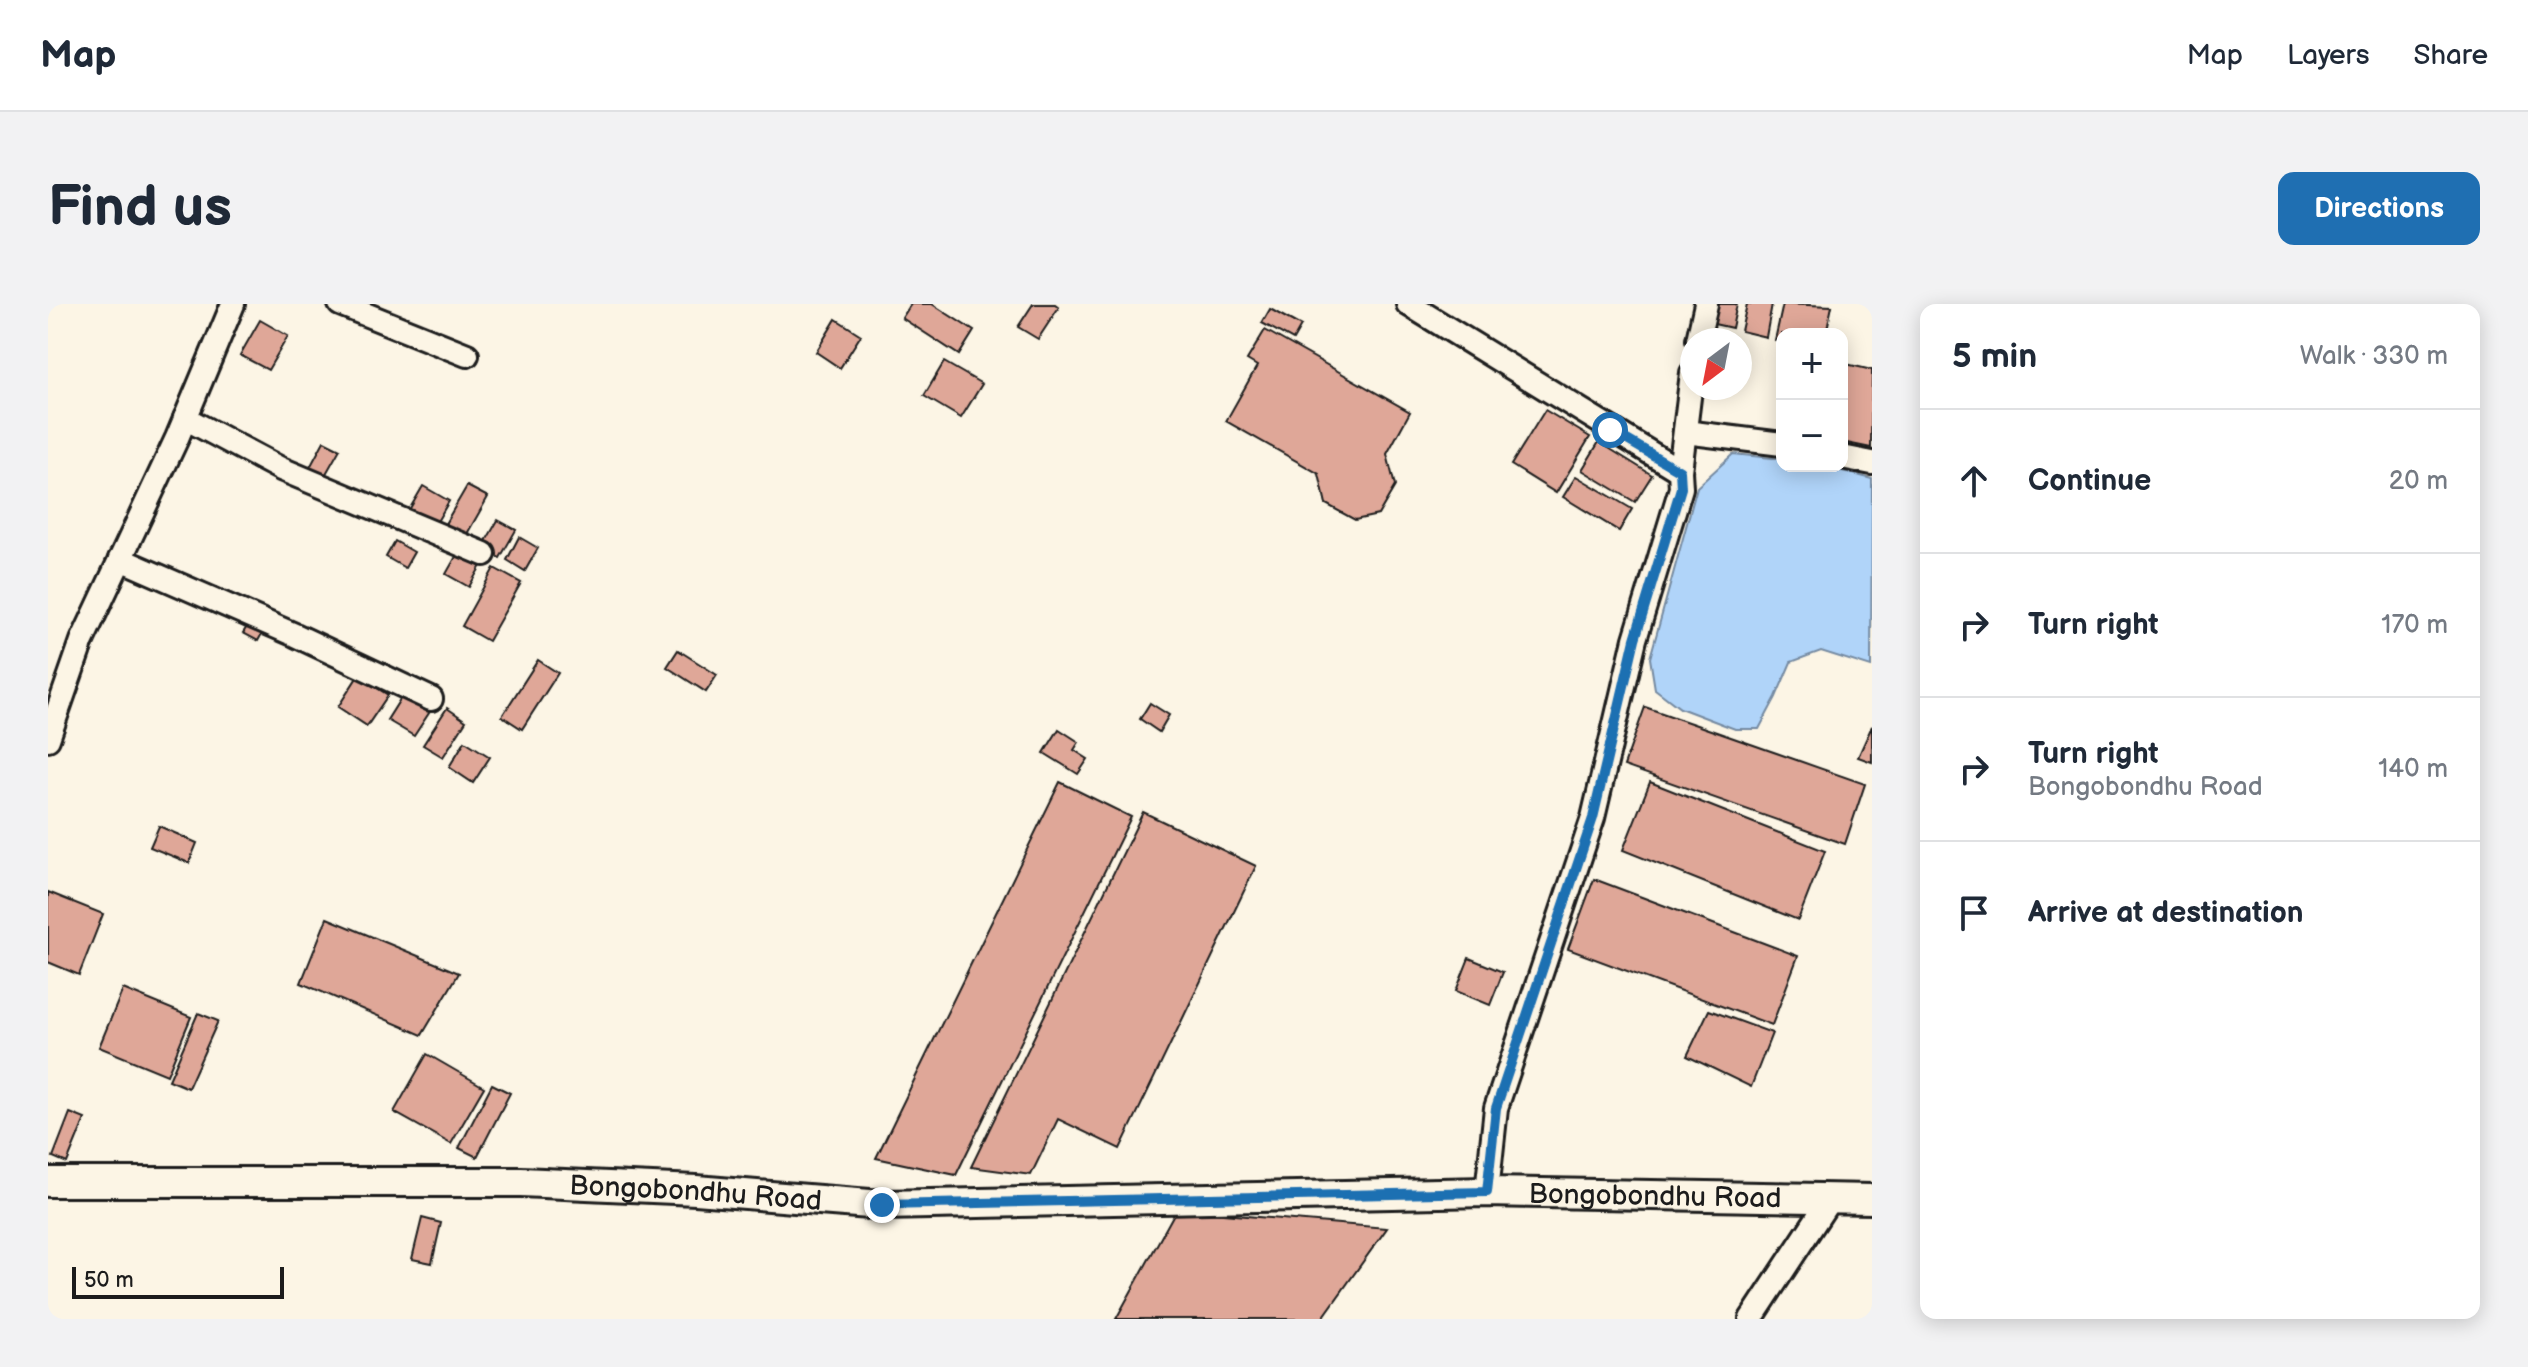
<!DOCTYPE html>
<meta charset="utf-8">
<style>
body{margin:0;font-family:"Balsamiq Sans",sans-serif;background:#f2f2f3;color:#1f2937}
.controls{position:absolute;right:24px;top:24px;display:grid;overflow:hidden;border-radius:16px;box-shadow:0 4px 20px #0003}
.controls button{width:72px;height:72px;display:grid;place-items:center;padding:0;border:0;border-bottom:2px solid #e0e1e3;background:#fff;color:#1f2937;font:40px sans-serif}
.compass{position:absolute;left:1632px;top:24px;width:72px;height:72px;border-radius:50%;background:#fff;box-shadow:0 4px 20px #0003;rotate:212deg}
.scale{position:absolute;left:24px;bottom:20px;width:212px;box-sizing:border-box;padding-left:8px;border:4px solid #1c1c1c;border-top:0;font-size:22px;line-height:28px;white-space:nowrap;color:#1c1c1c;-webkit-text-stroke:6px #fcf5e5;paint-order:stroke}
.stop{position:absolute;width:24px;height:24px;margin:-18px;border:6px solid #1f6fb2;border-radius:50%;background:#fff}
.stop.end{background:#1f6fb2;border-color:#fff;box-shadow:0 2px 8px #0008}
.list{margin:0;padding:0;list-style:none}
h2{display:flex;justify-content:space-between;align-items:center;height:104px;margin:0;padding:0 32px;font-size:34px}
h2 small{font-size:26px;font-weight:400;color:#747a83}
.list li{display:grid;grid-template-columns:52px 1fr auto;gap:24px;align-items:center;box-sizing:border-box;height:144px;padding:0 32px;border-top:2px solid #e0e1e3}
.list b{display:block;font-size:30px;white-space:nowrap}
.list p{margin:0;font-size:26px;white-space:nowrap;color:#747a83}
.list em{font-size:26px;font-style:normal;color:#747a83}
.icon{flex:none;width:44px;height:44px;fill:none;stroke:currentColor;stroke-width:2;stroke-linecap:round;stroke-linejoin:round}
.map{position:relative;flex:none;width:1824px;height:1015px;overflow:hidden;border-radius:16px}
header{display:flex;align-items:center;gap:48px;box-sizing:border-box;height:112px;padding:0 40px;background:#fff;border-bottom:2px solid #e0e1e3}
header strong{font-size:38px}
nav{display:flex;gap:44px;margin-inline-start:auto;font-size:28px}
.intro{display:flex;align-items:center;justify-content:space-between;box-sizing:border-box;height:192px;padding:0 48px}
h1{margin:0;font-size:56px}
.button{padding:20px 36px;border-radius:16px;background:#1f6fb2;color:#fff;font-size:28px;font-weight:700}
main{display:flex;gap:48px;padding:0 48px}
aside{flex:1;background:#fff;border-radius:16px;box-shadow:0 4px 20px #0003}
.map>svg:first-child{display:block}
.water{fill:#b0d4f9;stroke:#758aa1;stroke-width:2}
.building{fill:#dfa798;stroke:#1c1c1c;stroke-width:2}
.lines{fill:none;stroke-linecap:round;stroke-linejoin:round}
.minor-casing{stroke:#1c1c1c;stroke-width:28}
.tertiary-casing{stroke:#1c1c1c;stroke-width:34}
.minor{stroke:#fcf5e5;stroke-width:22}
.tertiary{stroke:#fcf5e5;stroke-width:28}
.route{stroke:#1f6fb2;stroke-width:10}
.labels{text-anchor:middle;stroke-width:6;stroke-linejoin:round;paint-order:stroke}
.street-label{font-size:28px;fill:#1c1c1c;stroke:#fcf5e5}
</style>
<header>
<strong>Map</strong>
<nav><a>Map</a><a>Layers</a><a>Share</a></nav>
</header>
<div class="intro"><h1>Find us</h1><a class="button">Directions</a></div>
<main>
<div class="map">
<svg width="1824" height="1015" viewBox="0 0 1824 1015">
<rect width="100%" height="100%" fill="#fcf5e5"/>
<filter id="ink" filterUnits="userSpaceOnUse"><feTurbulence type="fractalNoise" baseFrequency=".0125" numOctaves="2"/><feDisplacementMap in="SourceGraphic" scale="16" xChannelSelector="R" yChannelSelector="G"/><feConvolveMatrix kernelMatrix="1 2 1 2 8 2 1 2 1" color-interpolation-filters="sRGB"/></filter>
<g filter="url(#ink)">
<!-- water -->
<path class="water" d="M1685 150 1734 155V162H1776L1824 175 1823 363 1773 347 1743 358 1728 393 1711 425H1687L1632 404 1607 385 1602 354 1649 183Z"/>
<!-- building -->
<g class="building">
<path d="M863 0H884L926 27 911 51 854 14Z"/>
<path d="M985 0H1007L1011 3 990 35 970 23Z"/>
<path d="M1661 0H1689L1684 24 1657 18Z"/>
<path d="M1699 0H1724L1718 33 1693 27Z"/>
<path d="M1735 0 1784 2 1778 30H1734V38L1727 36Z"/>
<path d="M1222 5 1253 22 1245 36 1214 19Z"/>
<path d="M788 15 813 31 792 64 768 48Z"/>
<path d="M212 16 240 32 220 66 192 51Z"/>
<path d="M1217 26 1362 108 1339 150 1347 182 1330 211 1307 216 1278 200 1271 170 1178 117 1209 62 1199 56Z"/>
<path d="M896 58 934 80 913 114 876 92Z"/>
<path d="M1794 59 1824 66 1823 144 1794 138Z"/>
<path d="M1497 106 1542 133 1508 189 1463 161Z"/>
<path d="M276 137 292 145 275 175 260 167Z"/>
<path d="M1551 138 1604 171 1587 198 1534 166Z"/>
<path d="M1528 172 1584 205 1571 227 1515 193Z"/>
<path d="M375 182 401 197 387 221 361 206Z"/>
<path d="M419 182 440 193 415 237 394 225Z"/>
<path d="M450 216 468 226 452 254 434 244Z"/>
<path d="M471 233 490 244 477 267 459 256Z"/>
<path d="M347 237 366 248 357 264 338 253Z"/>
<path d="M411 247 434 260 421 283 398 270Z"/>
<path d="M446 264 473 279 440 337 414 322Z"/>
<path d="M202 318 216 326 210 337 195 329Z"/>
<path d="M630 346 669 371 658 388 619 363Z"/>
<path d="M490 356 510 369 474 425 454 412Z"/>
<path d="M310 372 340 391 319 422 290 403Z"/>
<path d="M356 389 383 406 366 432 339 416Z"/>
<path d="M1102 399 1121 411 1111 428 1092 415Z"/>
<path d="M1597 403 1817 480 1797 540 1576 462Z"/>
<path d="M399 404 418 417 395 453 375 441Z"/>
<path d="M1824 422V458L1810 453Z"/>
<path d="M1011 425 1031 438 1026 446 1040 455 1030 470 996 449Z"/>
<path d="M417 437 442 453 425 479 401 463Z"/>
<path d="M1012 478 1083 513 908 871 828 854Z"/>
<path d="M1602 478 1777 547 1750 616 1575 546Z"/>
<path d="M1095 508 1208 562 1072 845 1010 815 983 871 923 863Z"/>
<path d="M111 522 149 539 141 559 102 543Z"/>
<path d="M1546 575 1750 652 1724 721 1520 645Z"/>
<path d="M0 588 55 610 31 671 0 658Z"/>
<path d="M279 614 411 669 374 731 253 679Z"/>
<path d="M1421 654 1455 668 1442 701 1408 687Z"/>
<path d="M75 685 143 713 119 771 51 743Z"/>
<path d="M1661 706 1724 729 1703 783 1639 752Z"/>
<path d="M150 709 170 717 140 784 121 776Z"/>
<path d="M379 750 436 783 403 840 346 808Z"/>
<path d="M444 780 462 789 429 853 411 844Z"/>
<path d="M22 809 37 815 19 859 5 853Z"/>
<path d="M1128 906 1339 924 1274 1015H1068Z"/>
<path d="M374 914 393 919 384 959 364 955Z"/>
</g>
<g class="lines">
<!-- minor casing -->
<g class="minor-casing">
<g id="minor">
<path d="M292 0 419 51"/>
<path d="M1360 0 1632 167 1633 184 1587 335 1545 514 1448 804 1439 888"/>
<path d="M1650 36 1658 0"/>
<path d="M137 114 233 165 436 250"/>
<path d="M1637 128 1734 140"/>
<path d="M1794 153 1824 159"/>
<path d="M1632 167 1644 69"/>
<path d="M72 255 247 331 383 395"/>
<path d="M0 435 34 337 129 134 185 0"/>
<path d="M1703 1015 1782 895"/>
</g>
</g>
<!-- tertiary casing -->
<g class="tertiary-casing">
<g id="tertiary">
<path id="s1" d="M0 878H473L648 886 834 901 1439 888 1824 895"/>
</g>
</g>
<!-- minor -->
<use href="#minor" class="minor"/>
<!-- tertiary -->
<use href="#tertiary" class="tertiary"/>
</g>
</g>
<g class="lines" filter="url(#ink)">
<!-- route -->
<path class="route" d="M834 901 1439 888 1448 804 1545 514 1587 335 1633 184 1632 167 1562 126"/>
</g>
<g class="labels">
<!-- street labels -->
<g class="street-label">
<text dy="10" stroke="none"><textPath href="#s1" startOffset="648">Bongobondhu Road</textPath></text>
<text dy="10" stroke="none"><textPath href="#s1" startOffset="1608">Bongobondhu Road</textPath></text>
</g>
</g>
</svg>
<div class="controls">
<button>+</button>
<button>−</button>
</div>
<svg class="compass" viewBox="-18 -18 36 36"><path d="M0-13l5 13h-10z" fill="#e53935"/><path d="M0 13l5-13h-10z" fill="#747a83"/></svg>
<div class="scale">50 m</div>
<div class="stop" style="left:1562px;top:126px"></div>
<div class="stop end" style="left:834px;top:901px"></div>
</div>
<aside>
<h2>5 min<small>Walk · 330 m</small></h2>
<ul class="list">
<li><svg class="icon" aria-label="ahead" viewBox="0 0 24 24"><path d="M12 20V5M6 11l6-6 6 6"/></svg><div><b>Continue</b></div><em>20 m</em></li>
<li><svg class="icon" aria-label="right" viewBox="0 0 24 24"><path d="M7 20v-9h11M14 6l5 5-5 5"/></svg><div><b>Turn right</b></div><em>170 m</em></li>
<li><svg class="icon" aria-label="right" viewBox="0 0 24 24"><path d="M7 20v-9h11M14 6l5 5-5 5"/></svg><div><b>Turn right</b><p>Bongobondhu Road</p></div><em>140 m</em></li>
<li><svg class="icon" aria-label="arrive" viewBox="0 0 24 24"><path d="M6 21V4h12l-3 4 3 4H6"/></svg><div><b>Arrive at destination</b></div></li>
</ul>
</aside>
</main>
